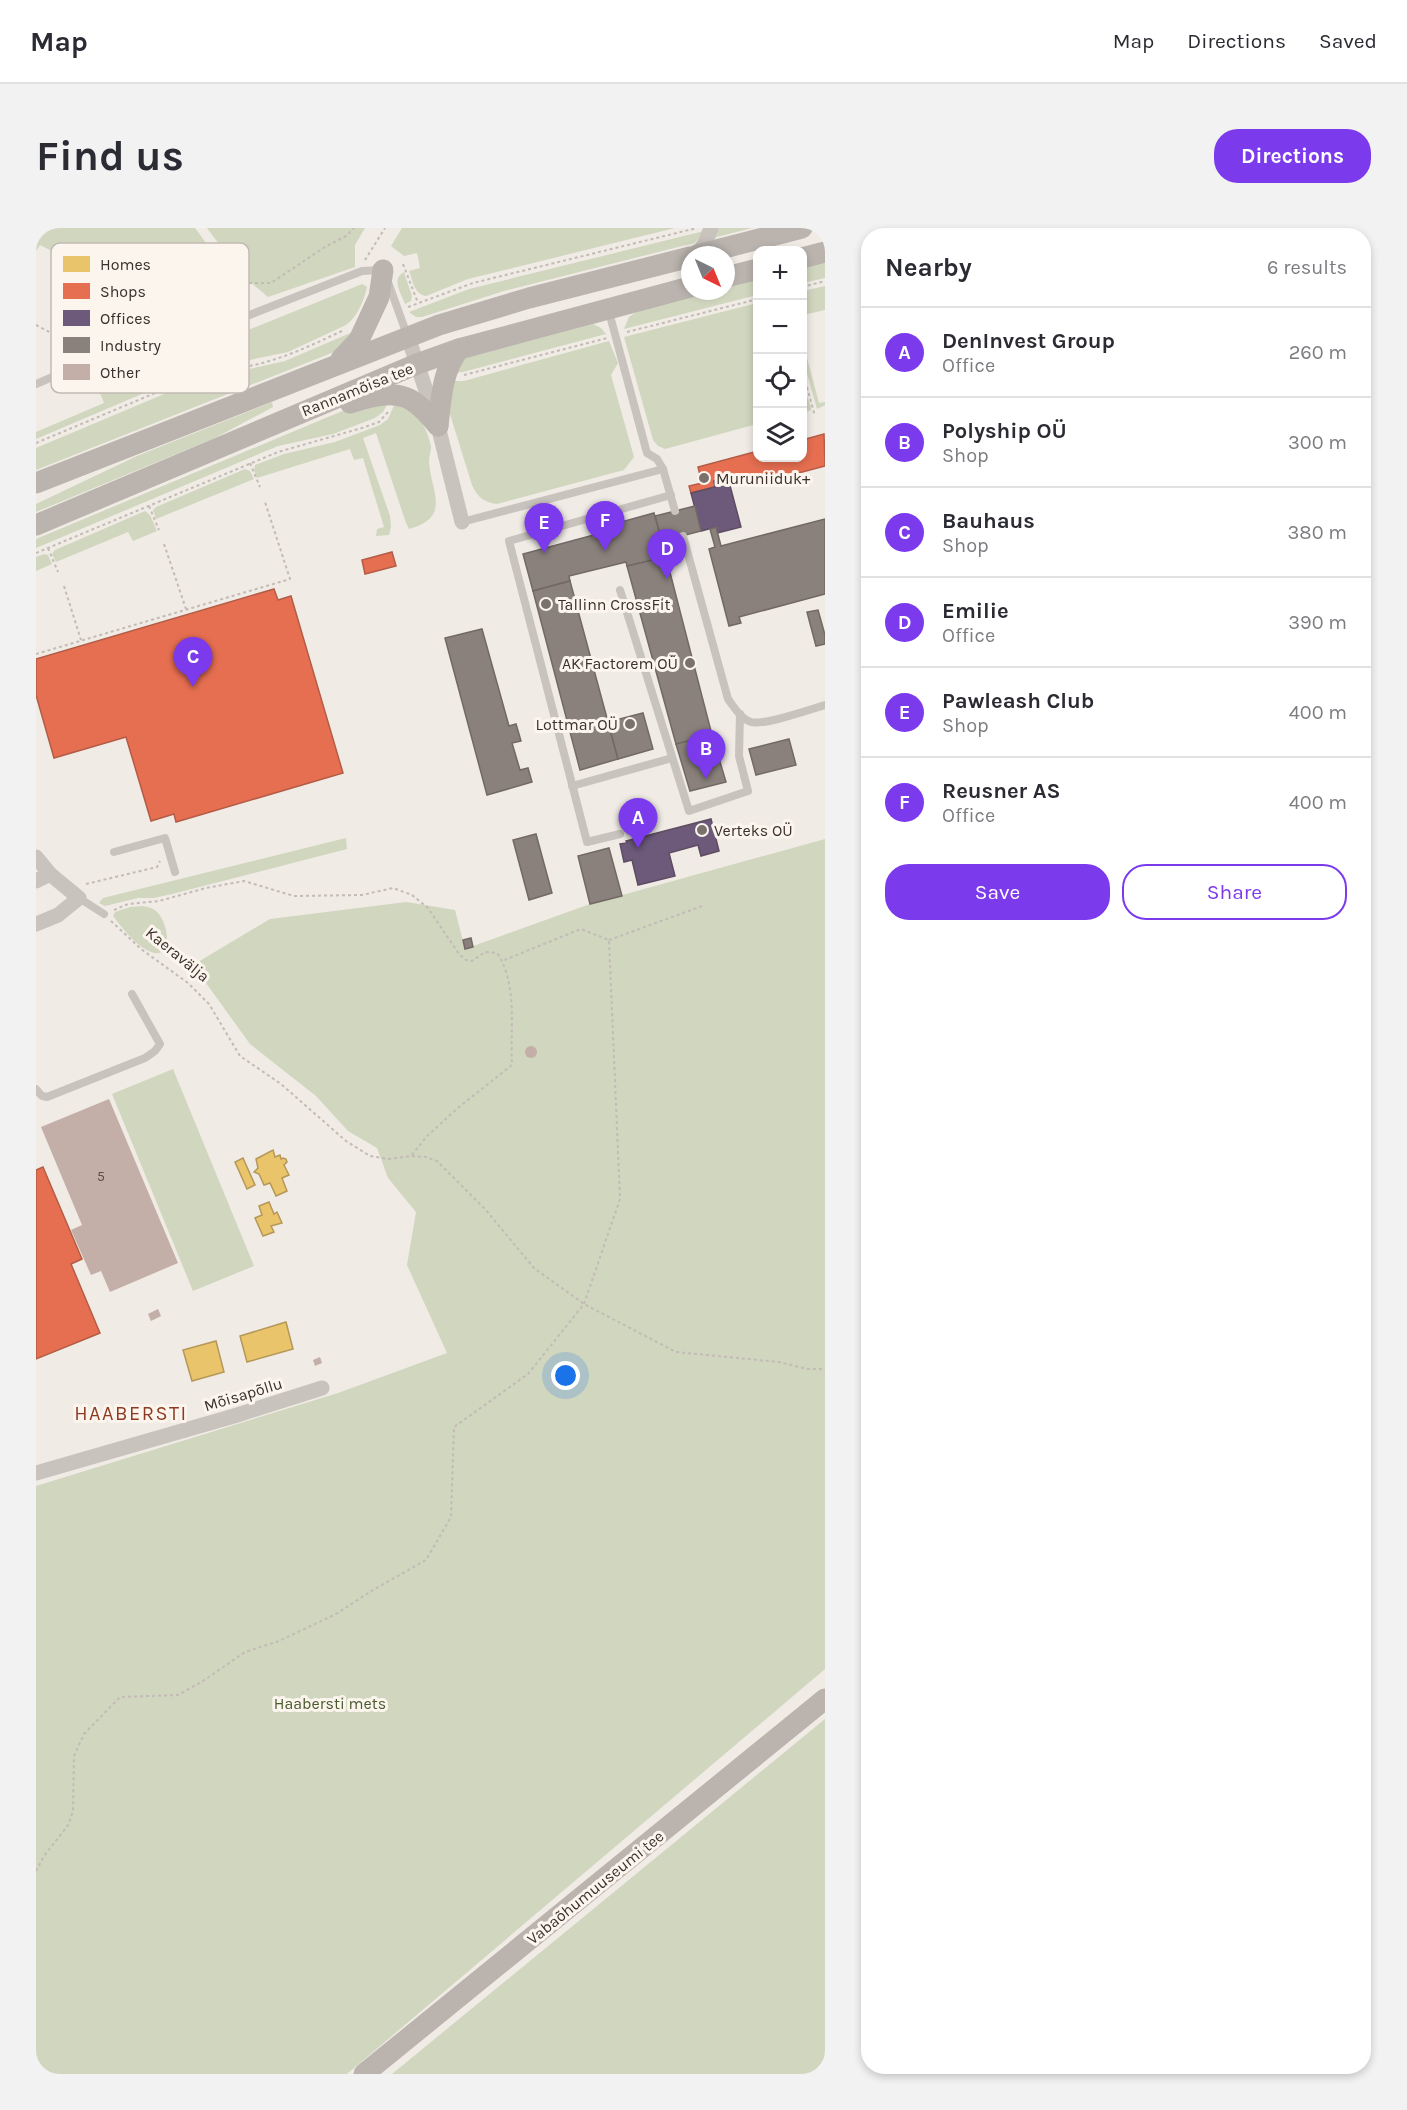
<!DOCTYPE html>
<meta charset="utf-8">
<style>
body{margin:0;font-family:Karla,sans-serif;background:#f2f2f3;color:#2b2b33}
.controls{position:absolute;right:18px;top:18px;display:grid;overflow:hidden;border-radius:12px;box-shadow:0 3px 9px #0003}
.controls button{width:54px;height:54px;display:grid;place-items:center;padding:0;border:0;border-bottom:2px solid #e1e1e2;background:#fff;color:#2b2b33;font:30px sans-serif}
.compass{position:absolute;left:645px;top:18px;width:54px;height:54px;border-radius:50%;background:#fff;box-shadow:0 3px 9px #0003;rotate:137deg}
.you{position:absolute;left:530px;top:1148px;width:21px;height:21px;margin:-15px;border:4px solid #fff;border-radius:50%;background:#1a73e8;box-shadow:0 0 0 9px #1a73e833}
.badge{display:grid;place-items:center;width:39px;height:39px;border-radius:50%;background:#7c3aed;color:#fff;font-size:20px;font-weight:700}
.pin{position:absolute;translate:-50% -50px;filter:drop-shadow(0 2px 3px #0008)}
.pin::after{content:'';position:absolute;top:32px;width:21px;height:18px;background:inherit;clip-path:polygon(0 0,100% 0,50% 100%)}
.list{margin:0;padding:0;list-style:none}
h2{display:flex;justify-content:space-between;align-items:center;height:78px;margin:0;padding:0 24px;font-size:26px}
h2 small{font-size:20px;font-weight:400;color:#7c7c81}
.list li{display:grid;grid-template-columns:39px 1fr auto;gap:18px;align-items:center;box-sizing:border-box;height:90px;padding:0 24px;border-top:2px solid #e1e1e2}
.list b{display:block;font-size:22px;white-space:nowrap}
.list p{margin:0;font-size:20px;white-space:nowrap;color:#7c7c81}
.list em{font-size:20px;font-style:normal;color:#7c7c81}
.actions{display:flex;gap:12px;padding:18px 24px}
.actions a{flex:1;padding:14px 0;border:2px solid #7c3aed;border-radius:24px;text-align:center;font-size:21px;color:#7c3aed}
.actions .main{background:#7c3aed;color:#fff}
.icon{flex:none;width:33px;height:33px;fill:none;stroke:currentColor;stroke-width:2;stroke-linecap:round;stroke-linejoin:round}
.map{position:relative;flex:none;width:789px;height:1846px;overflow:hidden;border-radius:24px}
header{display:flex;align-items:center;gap:36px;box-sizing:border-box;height:84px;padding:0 30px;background:#fff;border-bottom:2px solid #e1e1e2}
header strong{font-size:28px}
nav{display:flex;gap:33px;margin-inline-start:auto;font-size:21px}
.intro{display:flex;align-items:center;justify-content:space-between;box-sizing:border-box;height:144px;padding:0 36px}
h1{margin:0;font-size:42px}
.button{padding:15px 27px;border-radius:24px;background:#7c3aed;color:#fff;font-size:21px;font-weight:700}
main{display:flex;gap:36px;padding:0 36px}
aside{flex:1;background:#fff;border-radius:24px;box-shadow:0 3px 9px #0003}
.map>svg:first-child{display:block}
.green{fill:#d1d6bf}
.homes{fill:#e9c46a;stroke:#b59857;stroke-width:1.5}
.shops{fill:#e76f51;stroke:#b35c46;stroke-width:1.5}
.offices{fill:#6d597a;stroke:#5e4d62;stroke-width:1.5}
.industry{fill:#8a817c;stroke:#726964;stroke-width:1.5}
.building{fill:#c3afa7}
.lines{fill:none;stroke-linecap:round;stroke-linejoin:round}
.path{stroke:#c2bbb6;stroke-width:2;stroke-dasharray:3 3;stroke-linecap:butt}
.lane{stroke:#c9c3be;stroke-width:8}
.street{stroke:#c9c3be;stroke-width:15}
.secondary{stroke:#bab3ae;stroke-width:21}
.poi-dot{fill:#7a716c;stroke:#fbf5ee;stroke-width:2}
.labels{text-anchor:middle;stroke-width:6;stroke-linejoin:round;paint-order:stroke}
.number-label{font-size:14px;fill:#5d504a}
.street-label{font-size:16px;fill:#3b302b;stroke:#fbf5ee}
.poi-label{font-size:16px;fill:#3b302b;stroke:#fbf5ee;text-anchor:start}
.park-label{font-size:16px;fill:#4a5a2e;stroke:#fbf5ee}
.quarter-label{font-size:20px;letter-spacing:1.5px;fill:#8c3b22;stroke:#fbf5ee}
.key{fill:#fbf5ee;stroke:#c1bab4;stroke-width:1.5}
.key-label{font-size:16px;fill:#3b302b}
</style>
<header>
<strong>Map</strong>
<nav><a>Map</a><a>Directions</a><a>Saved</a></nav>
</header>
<div class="intro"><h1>Find us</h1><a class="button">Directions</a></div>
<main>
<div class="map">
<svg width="789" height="1846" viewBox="0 0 789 1846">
<rect width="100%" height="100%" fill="#f0ebe5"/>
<!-- green -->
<g class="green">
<path d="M0 0H159L207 65V78L197 88 164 101 151 91 74 124 63 113 62 107 87 59 4 17 0 23Z"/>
<path d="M171 0H329L319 17V39L232 69 207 48Z"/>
<path d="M366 0H639L432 51 390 68C378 66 377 53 373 43L384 40 381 25 368 28 355 18Z"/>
<path d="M680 0H716L677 10Z"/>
<path d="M668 3 665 8 658 15 468 63 386 89H380L373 84 433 61Z"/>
<path d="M789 34V50L767 55V40Z"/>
<path d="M368 44 376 68 375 73 369 76C365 65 355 51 368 44Z"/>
<path d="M721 51V67L588 101 593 89C610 75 667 63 690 63V59Z"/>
<path d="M326 56 331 59C328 73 321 89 310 97L252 124 175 140 148 148 0 211V204L68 175 55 142 66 141 99 159 179 124 181 120 175 117Z"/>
<path d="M789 58V82L767 87V63Z"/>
<path d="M721 75V196L629 221 622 218 617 212 588 109Z"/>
<path d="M557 96 565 100 570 106 427 144 417 145 425 131Z"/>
<path d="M319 103 303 122 0 242V220L159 153 249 133Z"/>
<path d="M766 111 783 175 789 174V177L781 181 770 142 767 139Z"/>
<path d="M573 113 582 135 575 147 598 229 588 242 461 276C448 274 442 270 436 257L413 183 415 153H428Z"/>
<path d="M766 155 775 179V182L767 185Z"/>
<path d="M353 173 347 184 339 190 297 206 242 218 0 320V311L304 184 319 178Z"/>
<path d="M360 173C379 179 392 200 395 219 395 224 393 228 393 233 394 262 417 289 373 301L370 295 340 205 327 210 354 288 355 299 353 307 340 308 341 301 348 299 327 230 318 232 314 221 221 250 218 242 219 237 248 226 299 214 344 197 352 191Z"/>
<path d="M236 174 237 179 179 210 0 284V276L101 228Z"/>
<path d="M209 241 214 243 218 251 120 291 117 282 120 279Z"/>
<path d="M109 283 114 287 121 303 97 313 92 304 20 334 16 326 19 322Z"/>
<path d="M8 326 12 327 16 336 0 343V329Z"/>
<path d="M310 610 311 621 136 666 118 670H102L69 678 63 675 67 670Z"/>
<path d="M789 611V1441L311 1846H0V1258L302 1165 411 1125 371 1037 380 984 352 950 341 920 312 903 280 868 214 816 157 737 234 691 370 674 419 682 429 721 554 676Z"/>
<path d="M107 678C111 679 117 680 120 683 134 695 137 733 115 724 100 718 87 701 77 688L79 684 94 679Z"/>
<path d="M137 841 218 1038 157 1063 76 866Z"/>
<path d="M789 1491V1846H356Z"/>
</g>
<!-- homes -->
<g class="homes">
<path d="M237 922 239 929 244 927 245 931 247 930 250 931 251 934 248 937 253 947 246 950 251 963 240 968 234 955 228 957 223 946 218 944 222 940 220 931Z"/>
<path d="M207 930 219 957 211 961 199 934Z"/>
<path d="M233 974 238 986 241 984 246 995 235 998 238 1004 227 1008 219 990 226 987 223 978Z"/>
<path d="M250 1094 257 1121 211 1134 204 1108Z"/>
<path d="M180 1113 188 1144 156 1153 147 1122Z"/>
</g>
<!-- shops -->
<g class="shops">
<path d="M788 206 789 238 714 258 713 252 694 257 692 250 678 253 679 259 655 265 653 258 666 255 662 239 722 223V230H766V212Z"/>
<path d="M356 324 360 338 329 346 326 332Z"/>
<path d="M238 361 242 372 255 368 307 545 140 594 138 586 115 593 90 509 18 530 0 467V431Z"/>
<path d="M7 939 46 1031 35 1036 64 1105 0 1131V942Z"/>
</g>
<!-- offices -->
<g class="offices">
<path d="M692 250 705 299 681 305 680 299 665 303 655 265 679 259 678 253Z"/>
<path d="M675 591 683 623 665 628 662 617 633 625 639 648 602 657 596 632 588 634 584 616 591 615 590 613Z"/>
</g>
<!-- industry -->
<g class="industry">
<path d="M659 278 665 303 626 313 619 288Z"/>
<path d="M618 285 630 329 591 338 590 334 533 348 534 353 497 363 487 326 580 301 578 296Z"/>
<path d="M789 291V366L703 389 705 395 693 398 673 321 679 319 674 301 680 299 685 318Z"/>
<path d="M630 329 676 507 640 516 591 338Z"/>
<path d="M534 353 582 531 544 542 497 363Z"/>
<path d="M782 382 789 407V416L780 418 771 384Z"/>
<path d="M446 401 473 498 480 496 485 513 476 515 484 542 492 540 496 554 451 567 409 410Z"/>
<path d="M607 485 617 521 582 531 572 494Z"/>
<path d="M676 507 690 554 654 563 640 516Z"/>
<path d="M753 511 760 537 720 547 713 521Z"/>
<path d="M500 606 516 665 493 672 477 612Z"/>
<path d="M573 620 586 668 554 676 542 628Z"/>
<path d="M435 710 437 719 429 721 427 712Z"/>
</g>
<!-- building -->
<g class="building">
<circle cx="495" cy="824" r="6"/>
<path d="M73 871 142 1035 74 1064 65 1043 55 1047 35 1002 46 997 5 899Z"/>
<path d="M122 1081 125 1088 115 1093 112 1086Z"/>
<path d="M284 1129 286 1135 279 1138 277 1132Z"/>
</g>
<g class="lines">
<!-- path -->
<g class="path">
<path d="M329 32 349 0"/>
<path d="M367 36 382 75"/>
<path d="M207 55H235L289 19 310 8 318 0"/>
<path d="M766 59 789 53"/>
<path d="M372 79 437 55 661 0"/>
<path d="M0 97 48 122"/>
<path d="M591 104 722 71"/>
<path d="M67 120 152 86 167 95"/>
<path d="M766 142 779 188"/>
<path d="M428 147 571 110"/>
<path d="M0 215 155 150C181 142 208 141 233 133 258 126 282 114 306 103"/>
<path d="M214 235 224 259"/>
<path d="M113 278 123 302"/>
<path d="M128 316 150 381"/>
<path d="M12 320 22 344"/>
<path d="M0 325 242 224 326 200 343 194 352 184"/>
<path d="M28 358 45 412"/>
<path d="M0 426 254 351 229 274"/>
<path d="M50 656 121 639 124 633"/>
<path d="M78 682 92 676 123 673 170 660 208 653 258 668 326 667 357 660 376 667 392 680 423 726 430 732 436 733 449 724 461 725C482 756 474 801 476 837L423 879 391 908 375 928"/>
<path d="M75 693 105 721 152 755 173 776 204 828 245 856 310 913 334 928 353 931 375 928 390 929 401 933 449 981 498 1040 548 1076 640 1124 743 1134 771 1141H789"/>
<path d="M573 712 669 677"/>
<path d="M0 1643 8 1628 33 1596 37 1582 38 1528 48 1506 84 1469 142 1467 167 1453 209 1424 243 1413 300 1386 337 1362 390 1332 415 1289 418 1199 492 1146 548 1076 584 971 573 712 545 701 466 733"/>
</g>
<!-- lane -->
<g class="lane">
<path d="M352 54 371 107"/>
<path d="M573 84 611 225 621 231 627 241 639 283"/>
<path d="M0 156 62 129 93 138 221 84 326 43 345 42"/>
<path d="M426 294 627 241"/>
<path d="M647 308 692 471C698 479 705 491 715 494 727 498 775 481 789 477"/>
<path d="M584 362 653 583 712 563 703 528 704 486"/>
<path d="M536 558 636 530"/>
<path d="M584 606 551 614 473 313 635 267"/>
<path d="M78 624 129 610 139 644"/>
<path d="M43 670 68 686"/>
<path d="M0 861 6 868 11 869 109 830 119 823 124 816 96 766"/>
</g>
<!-- street -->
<g class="street">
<path d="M661 27 670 13 675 0"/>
<path d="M372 109 402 198 426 294"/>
<path d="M0 629 14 646 43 670 22 687 0 696"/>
<path d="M0 653 14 646"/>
<path d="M0 1245 198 1188 286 1160"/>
</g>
<!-- secondary -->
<g class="secondary">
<path d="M661 27 766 0"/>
<path d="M766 30 789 24"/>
<path d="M690 49 722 41"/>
<path d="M305 131 323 112 343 69 347 42"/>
<path d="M314 175C335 168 363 160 382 177 390 183 396 191 402 198"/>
<path d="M402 198C405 171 406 143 423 121"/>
<path d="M0 255 403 97 493 70 654 29"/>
<path d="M0 297 381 136 423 121 654 59"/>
<path d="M328 1846 789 1471"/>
</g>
</g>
<!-- markers -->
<g class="poi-dot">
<circle cx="668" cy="250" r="6"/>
<circle cx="510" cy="376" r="6"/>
<circle cx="654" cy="435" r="6"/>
<circle cx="594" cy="496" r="6"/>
<circle cx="666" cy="602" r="6"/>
</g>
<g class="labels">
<!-- number labels -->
<g class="number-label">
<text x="65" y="953">5</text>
</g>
<!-- street labels -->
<g class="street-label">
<text transform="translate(321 161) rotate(-22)" y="6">Rannamõisa tee</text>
<text transform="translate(142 726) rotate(39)" y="6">Kaeravälja</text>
<text transform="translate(207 1166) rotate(-17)" y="6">Mõisapõllu</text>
<text transform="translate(559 1659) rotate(-39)" y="6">Vabaõhumuuseumi tee</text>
</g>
<!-- poi labels -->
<g class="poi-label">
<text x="680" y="256">Muruniiduk+</text>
<text x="522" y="382">Tallinn CrossFit</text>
<text x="642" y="441" text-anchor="end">AK Factorem OÜ</text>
<text x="582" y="502" text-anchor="end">Lottmar OÜ</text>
<text x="678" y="608">Verteks OÜ</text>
</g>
<!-- park labels -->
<g class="park-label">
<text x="294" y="1481">Haabersti mets</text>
</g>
<!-- quarter labels -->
<g class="quarter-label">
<text x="95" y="1192">HAABERSTI</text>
</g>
</g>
<!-- legend -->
<rect x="15" y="15" width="198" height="150" rx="9" class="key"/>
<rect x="27" y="28" width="27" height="16" fill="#e9c46a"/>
<rect x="27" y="55" width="27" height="16" fill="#e76f51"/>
<rect x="27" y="82" width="27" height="16" fill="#6d597a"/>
<rect x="27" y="109" width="27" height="16" fill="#8a817c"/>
<rect x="27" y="136" width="27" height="16" fill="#c3afa7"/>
<g class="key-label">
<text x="64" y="42">Homes</text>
<text x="64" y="69">Shops</text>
<text x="64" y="96">Offices</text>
<text x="64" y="123">Industry</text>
<text x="64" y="150">Other</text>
</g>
</svg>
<div class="controls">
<button>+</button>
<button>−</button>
<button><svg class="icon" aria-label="locate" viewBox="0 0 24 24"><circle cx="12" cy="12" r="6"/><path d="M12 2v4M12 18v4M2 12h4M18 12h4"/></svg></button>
<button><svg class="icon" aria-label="layers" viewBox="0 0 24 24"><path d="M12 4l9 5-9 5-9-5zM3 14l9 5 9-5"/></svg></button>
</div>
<svg class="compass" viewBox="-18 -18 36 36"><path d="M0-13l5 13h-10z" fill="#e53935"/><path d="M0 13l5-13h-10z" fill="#7c7c81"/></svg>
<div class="you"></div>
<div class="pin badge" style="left:602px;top:620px">A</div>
<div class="pin badge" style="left:670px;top:551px">B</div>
<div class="pin badge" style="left:157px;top:459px">C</div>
<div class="pin badge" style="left:631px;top:351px">D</div>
<div class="pin badge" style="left:508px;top:325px">E</div>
<div class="pin badge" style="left:569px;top:323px">F</div>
</div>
<aside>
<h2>Nearby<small>6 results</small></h2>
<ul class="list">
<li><span class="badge">A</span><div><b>DenInvest Group</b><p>Office</p></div><em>260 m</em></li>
<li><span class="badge">B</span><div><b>Polyship OÜ</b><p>Shop</p></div><em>300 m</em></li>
<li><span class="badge">C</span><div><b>Bauhaus</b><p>Shop</p></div><em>380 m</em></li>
<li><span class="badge">D</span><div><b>Emilie</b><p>Office</p></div><em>390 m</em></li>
<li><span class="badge">E</span><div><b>Pawleash Club</b><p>Shop</p></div><em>400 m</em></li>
<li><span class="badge">F</span><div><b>Reusner AS</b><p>Office</p></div><em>400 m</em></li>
</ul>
<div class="actions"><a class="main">Save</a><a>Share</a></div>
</aside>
</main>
